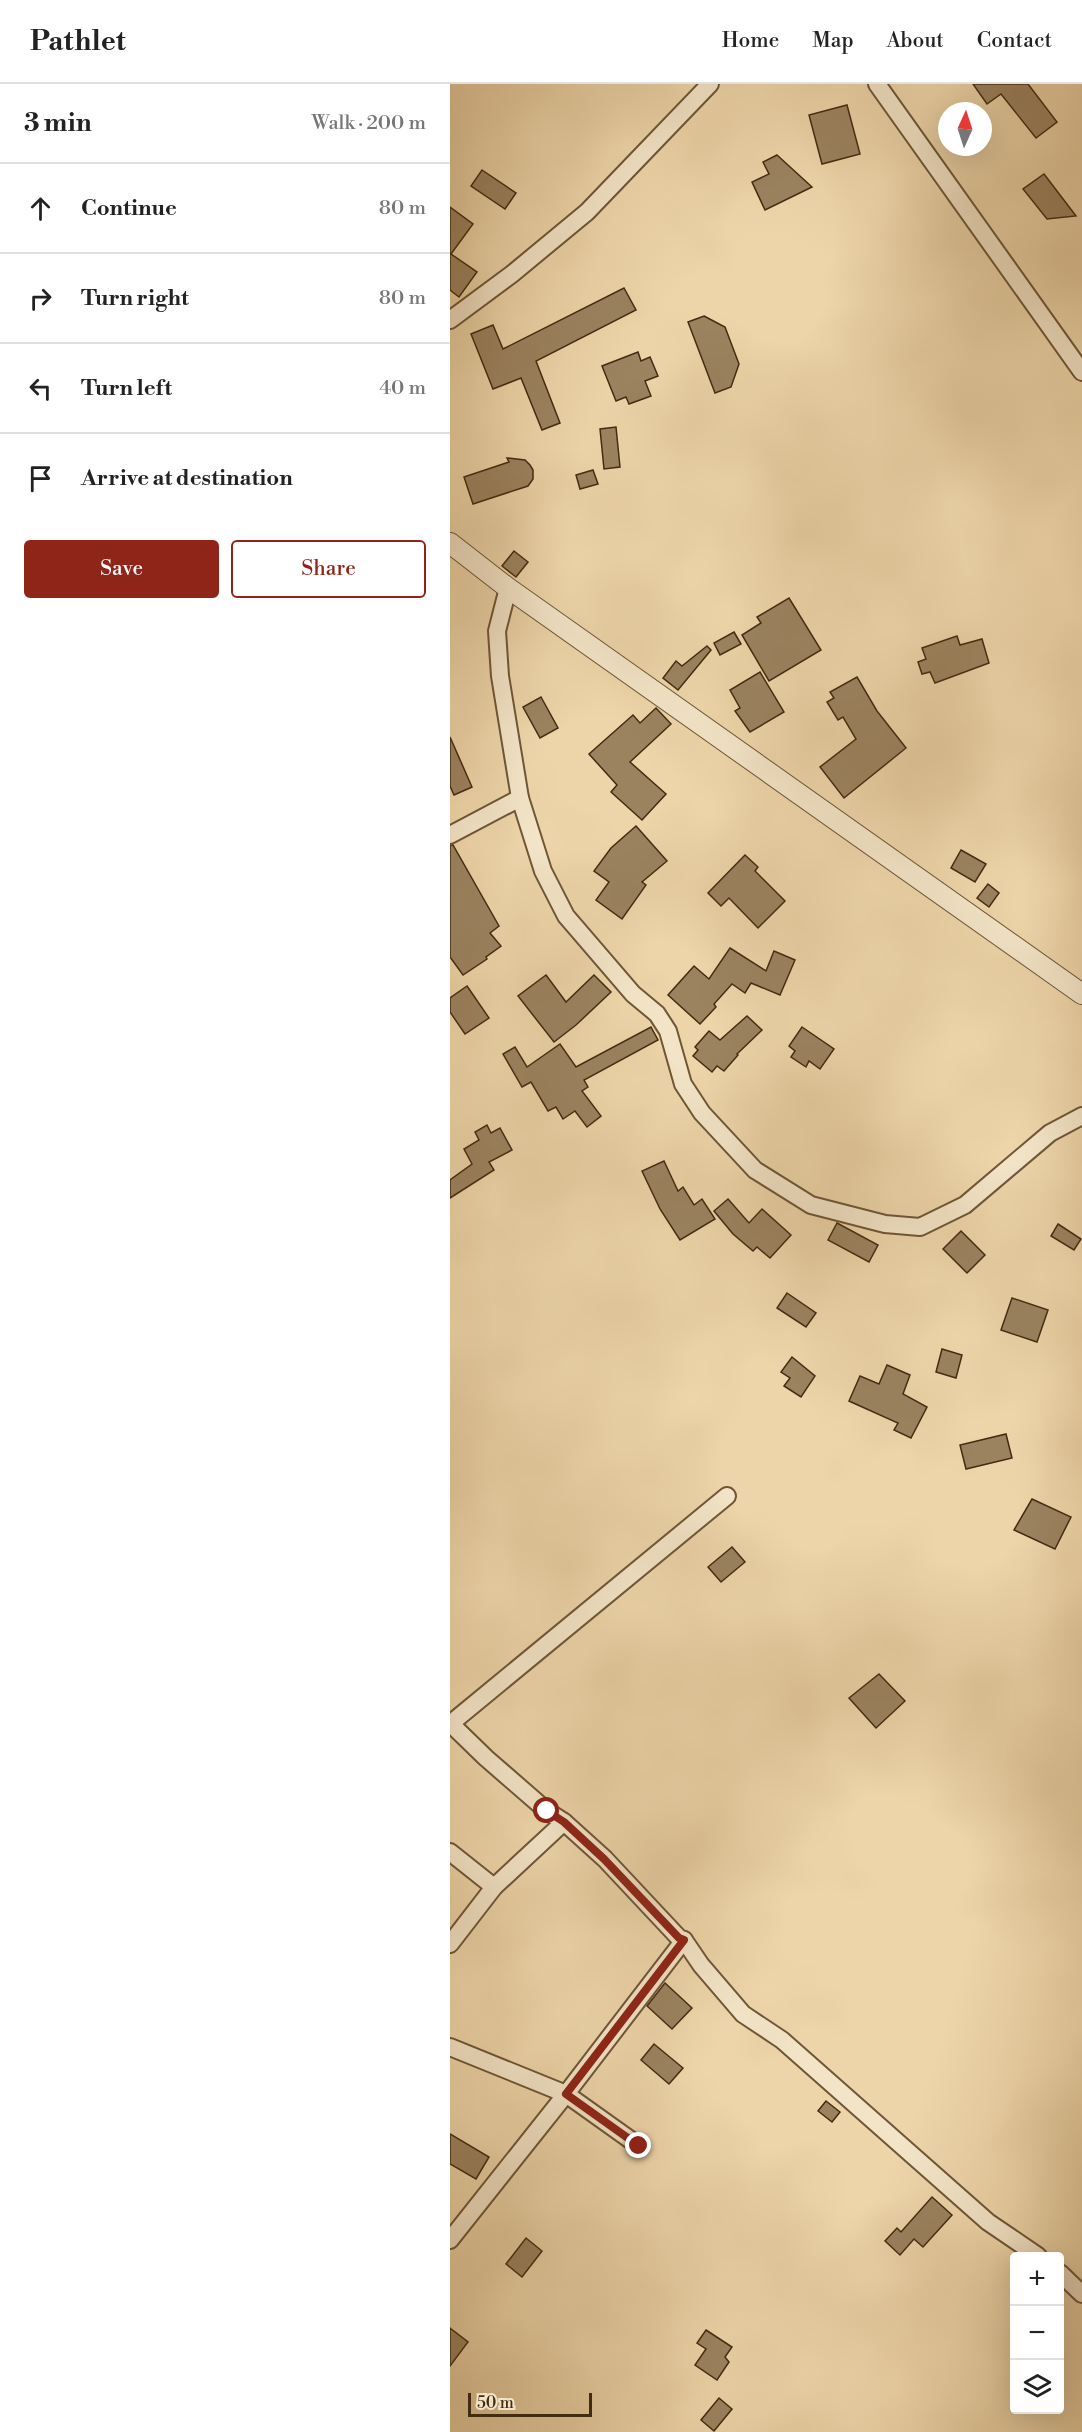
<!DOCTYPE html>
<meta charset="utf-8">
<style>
body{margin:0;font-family:"Libre Bodoni",serif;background:#f2f2f2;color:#222}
.controls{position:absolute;right:18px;bottom:18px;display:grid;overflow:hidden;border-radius:6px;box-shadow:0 6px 24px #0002}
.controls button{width:54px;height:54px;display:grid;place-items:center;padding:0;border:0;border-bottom:2px solid #e0e0e0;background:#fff;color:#222;font:30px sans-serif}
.compass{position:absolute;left:488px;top:18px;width:54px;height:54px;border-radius:50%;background:#fff;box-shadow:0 6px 24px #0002;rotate:3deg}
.scale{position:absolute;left:18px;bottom:15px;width:124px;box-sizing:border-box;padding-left:6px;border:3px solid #432b11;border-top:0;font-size:16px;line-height:21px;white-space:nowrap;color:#432b11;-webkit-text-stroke:4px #f3e4c7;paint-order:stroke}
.stop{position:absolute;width:18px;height:18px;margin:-14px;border:4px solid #8f2418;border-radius:50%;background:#fff}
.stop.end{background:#8f2418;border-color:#fff;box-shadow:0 2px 6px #0008}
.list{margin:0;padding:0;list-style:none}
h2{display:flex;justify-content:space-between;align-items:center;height:78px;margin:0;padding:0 24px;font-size:26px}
h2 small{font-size:20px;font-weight:400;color:#767676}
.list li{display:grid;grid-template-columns:39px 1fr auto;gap:18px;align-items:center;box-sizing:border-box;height:90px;padding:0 24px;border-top:2px solid #e0e0e0}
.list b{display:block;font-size:22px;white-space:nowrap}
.list em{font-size:20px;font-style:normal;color:#767676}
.actions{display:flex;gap:12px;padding:18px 24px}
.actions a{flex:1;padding:14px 0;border:2px solid #8f2418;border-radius:6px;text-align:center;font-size:21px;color:#8f2418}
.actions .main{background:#8f2418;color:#fff}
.icon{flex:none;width:33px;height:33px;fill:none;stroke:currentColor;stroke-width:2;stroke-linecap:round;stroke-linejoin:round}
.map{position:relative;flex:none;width:632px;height:2348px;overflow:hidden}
header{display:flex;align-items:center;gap:36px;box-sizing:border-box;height:84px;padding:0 30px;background:#fff;border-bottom:2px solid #e0e0e0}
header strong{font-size:28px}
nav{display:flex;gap:33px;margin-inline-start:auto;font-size:21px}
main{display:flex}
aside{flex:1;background:#fff}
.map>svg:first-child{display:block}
.building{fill:#9b8360;stroke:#432b11;stroke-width:1.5}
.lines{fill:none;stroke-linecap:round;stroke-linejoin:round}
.minor-casing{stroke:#6e5637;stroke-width:20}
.tertiary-casing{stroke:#6e5637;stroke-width:22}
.minor{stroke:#f3e4c7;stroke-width:16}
.tertiary{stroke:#f3e4c7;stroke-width:20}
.route{stroke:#8f2418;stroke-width:8}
</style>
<header>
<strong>Pathlet</strong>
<nav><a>Home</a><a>Map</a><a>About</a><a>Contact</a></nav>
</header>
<main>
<aside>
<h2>3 min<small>Walk · 200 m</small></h2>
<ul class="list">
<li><svg class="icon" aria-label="ahead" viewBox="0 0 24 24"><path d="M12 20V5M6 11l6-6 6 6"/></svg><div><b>Continue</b></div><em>80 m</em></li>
<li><svg class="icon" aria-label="right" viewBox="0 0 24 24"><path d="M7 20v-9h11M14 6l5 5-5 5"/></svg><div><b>Turn right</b></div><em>80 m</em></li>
<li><svg class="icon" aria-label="left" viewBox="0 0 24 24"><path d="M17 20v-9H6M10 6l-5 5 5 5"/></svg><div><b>Turn left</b></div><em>40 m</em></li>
<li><svg class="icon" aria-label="arrive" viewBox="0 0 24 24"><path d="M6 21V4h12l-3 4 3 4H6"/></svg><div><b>Arrive at destination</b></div></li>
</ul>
<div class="actions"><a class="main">Save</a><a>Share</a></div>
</aside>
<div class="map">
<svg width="632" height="2348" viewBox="0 0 632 2348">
<rect width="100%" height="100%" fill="#edd5a9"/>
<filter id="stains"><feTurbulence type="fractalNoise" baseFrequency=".00333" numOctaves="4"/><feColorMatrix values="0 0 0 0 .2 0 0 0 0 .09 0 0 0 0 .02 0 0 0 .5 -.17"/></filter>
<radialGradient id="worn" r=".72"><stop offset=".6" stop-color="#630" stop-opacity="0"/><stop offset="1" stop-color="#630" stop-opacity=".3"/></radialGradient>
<!-- building -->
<g class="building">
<path d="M523 0H578L607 38 586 54 551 10 537 20Z"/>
<path d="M397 21 410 70 372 80 359 31Z"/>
<path d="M327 71 362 103 315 126 302 98 319 90 313 78Z"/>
<path d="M32 86 66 109 55 125 21 102Z"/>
<path d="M594 90 626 132 597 135 573 105Z"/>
<path d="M0 123 23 140 1 170 27 188 9 213 0 206Z"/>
<path d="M174 204 186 226 86 277 110 339 92 346 71 294 43 305 21 250 43 241 53 265Z"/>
<path d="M254 232 275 243 289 280 281 303 265 309 238 238Z"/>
<path d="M188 268 191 277 200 273 208 292 195 297 201 312 179 320 176 313 166 317 152 282Z"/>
<path d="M166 343 170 383 154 385 150 345Z"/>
<path d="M57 374 75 376 80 381 83 386V395L78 402 23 420 14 393 59 378Z"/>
<path d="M143 386 148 400 130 405 126 391Z"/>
<path d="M64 467 78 478 66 493 52 482Z"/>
<path d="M339 514 371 566 319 597 292 551 311 539 307 533Z"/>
<path d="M284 548 291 560 270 571 264 559Z"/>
<path d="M507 552 510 561 532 555 539 579 485 599 480 588 472 590 468 578 476 575 472 564Z"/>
<path d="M257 562 261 566 228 606 213 594 226 577 232 582Z"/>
<path d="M310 588 334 628 300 648 285 627 290 624 280 606Z"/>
<path d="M407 593 427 627 456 664 394 714 370 683 406 655 393 633 388 636 377 618 384 614 380 608Z"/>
<path d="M91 613 108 644 90 654 73 623Z"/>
<path d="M206 624 221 640 180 678 216 710 192 736 161 708 167 701 139 670 183 631 190 639Z"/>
<path d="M0 653 22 703 4 711 0 702Z"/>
<path d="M186 742 217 777 192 798 196 801 172 835 146 816 159 798 144 787 161 764Z"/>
<path d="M0 761H3L49 842 40 849 51 862 36 873 37 875 13 891 0 873Z"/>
<path d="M511 766 536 780 525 798 501 784Z"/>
<path d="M295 771 308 783 305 787 335 817 308 844 279 814 271 822 258 809Z"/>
<path d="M538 800 549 809 539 823 527 814Z"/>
<path d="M280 864 316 887 324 867 345 876 330 911 301 899 295 909 282 900 264 920 266 923 250 940 218 911 244 882 259 895Z"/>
<path d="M96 891 116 918 144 891 161 908 126 941 104 958 68 912Z"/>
<path d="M17 902 39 934 15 950 0 928V914Z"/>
<path d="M297 932 312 946 287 970 288 971 274 987 267 982 262 988 243 972 248 966 245 963 259 947 270 956Z"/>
<path d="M201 943 208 956 134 996 138 1003 132 1007 151 1032 137 1043 125 1027 113 1035 106 1023 98 1027 81 998 72 1003 53 970 65 963 77 983 110 960 126 983Z"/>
<path d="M352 943 384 965 370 985 359 977 356 983 341 973 345 967 339 962Z"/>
<path d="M37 1041 41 1049 50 1044 62 1066 39 1078 44 1086 0 1114V1096L22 1080 14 1065 29 1056 25 1048Z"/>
<path d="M214 1077 228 1107 233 1103 244 1121 252 1115 265 1135 230 1156 210 1125 192 1087Z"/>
<path d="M278 1115 299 1139 312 1125 341 1151 320 1174 307 1163 303 1167 283 1150 264 1127Z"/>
<path d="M387 1139 428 1161 419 1178 378 1156Z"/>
<path d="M608 1140 631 1155 624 1166 601 1152Z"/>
<path d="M511 1147 535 1171 517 1189 493 1165Z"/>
<path d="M337 1209 366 1229 356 1243 327 1224Z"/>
<path d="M562 1214 598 1226 587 1258 551 1246Z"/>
<path d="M492 1265 512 1271 506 1294 486 1288Z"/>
<path d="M342 1273 365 1292 351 1313 334 1302 340 1294 331 1288Z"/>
<path d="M437 1281 460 1291 453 1310 477 1323 461 1354 444 1346 448 1339 399 1317 410 1292 429 1300Z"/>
<path d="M556 1350 562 1374 516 1385 510 1361Z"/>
<path d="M582 1415 621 1433 605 1465 564 1446Z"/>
<path d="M282 1463 295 1478 271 1498 258 1483Z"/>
<path d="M429 1590 455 1617 426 1644 399 1614Z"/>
<path d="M215 1899 242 1924 222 1945 197 1922Z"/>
<path d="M204 1960 233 1984 219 2000 191 1976Z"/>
<path d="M376 2017 390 2028 382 2038 368 2027Z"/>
<path d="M0 2050 39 2073 26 2095 0 2080Z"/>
<path d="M482 2113 502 2131 473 2163 464 2155 450 2171 435 2157 447 2144 451 2148Z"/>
<path d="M76 2154 92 2167 72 2193 56 2180Z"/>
<path d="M0 2244 18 2258 0 2282Z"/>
<path d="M256 2246 282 2263 275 2273 279 2278 267 2296 245 2281 256 2265 247 2259Z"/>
<path d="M269 2314 282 2325 264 2347 251 2336Z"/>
</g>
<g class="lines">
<!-- minor casing -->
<g class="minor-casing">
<g id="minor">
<path d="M427 0 632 288"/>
<path d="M0 236 62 190 137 128 260 0"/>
<path d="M58 504 47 547 50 592 70 714 93 787 116 832 183 910 207 930 218 947 233 1000 252 1029 305 1086 361 1121 435 1140 470 1143 515 1121 600 1049 632 1032"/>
<path d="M0 751 70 714"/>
<path d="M0 1639 36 1674 97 1727 114 1738 155 1775 229 1854 234 1856 251 1881 293 1930 332 1956 538 2138 588 2172"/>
<path d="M0 1640 277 1412"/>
<path d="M0 1768 44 1803"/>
<path d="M0 1860 44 1803 114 1738"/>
<path d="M0 1963 116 2010 0 2156"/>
<path d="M189 2062 116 2010 234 1856"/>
<path d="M610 2189 632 2210"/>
</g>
</g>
<!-- tertiary casing -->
<g class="tertiary-casing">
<path id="tertiary" d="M0 459 58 504 632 910"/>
</g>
<!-- minor -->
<use href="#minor" class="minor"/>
<!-- tertiary -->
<use href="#tertiary" class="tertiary"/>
</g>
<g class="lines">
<!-- route -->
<path class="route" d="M97 1727 114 1738 154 1775 229 1854 234 1856 116 2010 189 2062"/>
</g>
<rect width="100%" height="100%" filter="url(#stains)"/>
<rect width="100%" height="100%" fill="url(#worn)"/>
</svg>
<div class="controls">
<button>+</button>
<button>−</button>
<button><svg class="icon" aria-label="layers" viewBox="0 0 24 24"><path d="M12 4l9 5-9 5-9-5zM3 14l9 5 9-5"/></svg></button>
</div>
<svg class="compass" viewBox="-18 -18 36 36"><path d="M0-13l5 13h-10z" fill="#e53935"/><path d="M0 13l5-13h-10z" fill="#767676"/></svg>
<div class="scale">50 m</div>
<div class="stop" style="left:97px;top:1727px"></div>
<div class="stop end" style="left:189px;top:2062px"></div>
</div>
</main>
